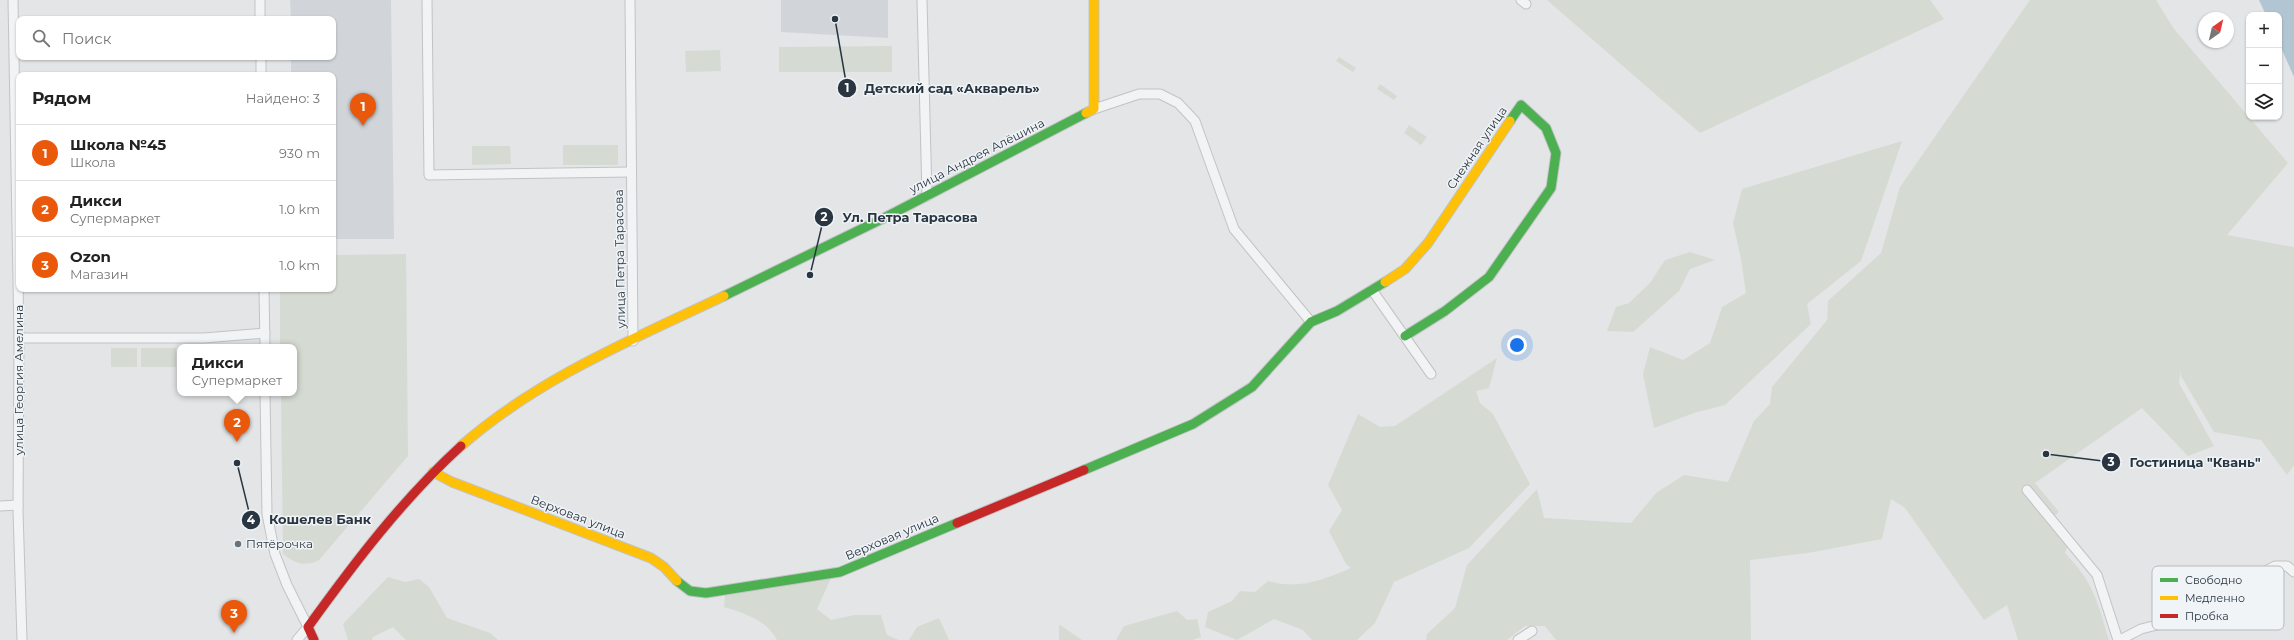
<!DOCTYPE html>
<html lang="ru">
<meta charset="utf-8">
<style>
body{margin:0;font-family:Montserrat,sans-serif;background:#f6f6f6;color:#222}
.controls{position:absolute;right:12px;top:12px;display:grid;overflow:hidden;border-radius:8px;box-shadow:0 1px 3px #0004}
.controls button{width:36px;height:36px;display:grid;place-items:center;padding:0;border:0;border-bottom:1px solid #e0e0e0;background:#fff;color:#222;font:20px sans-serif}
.compass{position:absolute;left:2198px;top:12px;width:36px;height:36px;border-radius:50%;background:#fff;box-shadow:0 1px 3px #0004;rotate:34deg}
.you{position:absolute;left:1517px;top:345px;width:14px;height:14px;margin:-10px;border:3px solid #fff;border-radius:50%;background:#1a73e8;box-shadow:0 0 0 6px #1a73e833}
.badge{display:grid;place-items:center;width:26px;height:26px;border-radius:50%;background:#ea580c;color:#fff;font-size:13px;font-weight:700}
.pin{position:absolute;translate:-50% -33px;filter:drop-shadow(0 1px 2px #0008)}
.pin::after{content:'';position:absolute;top:21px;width:14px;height:12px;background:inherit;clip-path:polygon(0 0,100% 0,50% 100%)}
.popup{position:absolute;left:177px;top:344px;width:120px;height:52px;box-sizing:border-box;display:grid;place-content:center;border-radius:8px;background:#fff;filter:drop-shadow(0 1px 3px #0005);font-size:13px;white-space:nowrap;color:#767676}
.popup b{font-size:15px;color:#222}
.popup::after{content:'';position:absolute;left:50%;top:100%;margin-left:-8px;border:8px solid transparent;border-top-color:#fff}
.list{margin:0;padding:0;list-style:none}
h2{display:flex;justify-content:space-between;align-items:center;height:52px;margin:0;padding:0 16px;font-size:17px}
h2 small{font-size:13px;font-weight:400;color:#767676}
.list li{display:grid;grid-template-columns:26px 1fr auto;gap:12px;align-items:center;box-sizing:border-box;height:56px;padding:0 16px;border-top:1px solid #e0e0e0}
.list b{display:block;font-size:15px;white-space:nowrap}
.list p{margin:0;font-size:13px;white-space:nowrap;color:#767676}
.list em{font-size:13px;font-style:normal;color:#767676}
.icon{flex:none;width:22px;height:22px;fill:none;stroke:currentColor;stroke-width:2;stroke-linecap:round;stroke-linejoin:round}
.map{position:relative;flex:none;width:2294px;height:640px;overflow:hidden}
.search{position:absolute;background:#fff;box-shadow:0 1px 3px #0004;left:16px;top:16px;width:320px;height:44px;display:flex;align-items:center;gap:10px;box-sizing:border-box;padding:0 14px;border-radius:8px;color:#767676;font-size:15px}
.panel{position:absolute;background:#fff;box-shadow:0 1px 3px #0004;left:16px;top:72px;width:320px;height:220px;border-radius:8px}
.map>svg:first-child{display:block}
.built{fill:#d1d5da}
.green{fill:#d5dbd3}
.water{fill:#b1c6d2}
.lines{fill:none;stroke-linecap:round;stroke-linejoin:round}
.street-casing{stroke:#c1c3c5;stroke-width:11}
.fast-casing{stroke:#c1c3c5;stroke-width:11}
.slow-casing{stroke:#c1c3c5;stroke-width:11}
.jam-casing{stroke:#c1c3c5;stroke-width:11}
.street{stroke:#f2f3f4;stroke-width:9}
.fast{stroke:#4caf50;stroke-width:9}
.slow{stroke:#ffc107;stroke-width:9}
.jam{stroke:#c62828;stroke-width:9}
.poi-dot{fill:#6a737b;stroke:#f0f4f7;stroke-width:1.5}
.labels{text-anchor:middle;stroke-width:3;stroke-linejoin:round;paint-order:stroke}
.street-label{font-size:12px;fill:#293541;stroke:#f0f4f7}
.poi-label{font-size:12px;fill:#293541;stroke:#f0f4f7;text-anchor:start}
.key{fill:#f0f4f7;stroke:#b4bbc0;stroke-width:1}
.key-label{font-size:11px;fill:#293541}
.leader{fill:none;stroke:#293541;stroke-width:1.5}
.callout-dot{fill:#293541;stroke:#f0f4f7;stroke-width:1.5}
.mark-label{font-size:12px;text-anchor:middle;font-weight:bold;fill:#fff}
.callout-label{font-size:13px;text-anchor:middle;font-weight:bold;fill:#293541;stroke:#f0f4f7;stroke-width:3;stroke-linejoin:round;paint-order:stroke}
</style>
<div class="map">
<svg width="2294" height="640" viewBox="0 0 2294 640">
<rect width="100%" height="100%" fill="#e3e5e7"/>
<!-- built -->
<g class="built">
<path d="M290 0H391L394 239H333V75H291V57H333V19H291Z"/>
<path d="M781 0H888V38L781 32Z"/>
</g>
<!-- green -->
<g class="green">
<path d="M1547 0H1930L1944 19 1700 133Z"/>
<path d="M2030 0H2156L2174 29 2288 163 2227 235 2294 247V465L2287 475 2261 440 2214 432 2181 376V369L2179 383 2214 446 2188 456 2142 408 2035 483 2059 512 2048 521 2068 545 2065 553C2094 583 2097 601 2109 640H2018L2007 605 1984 620 1905 508 1891 499 1882 539 1808 553 1750 560 1751 640H1556L1545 626H1525L1507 640H1426L1427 634 1455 608 1467 565 1537 489 1544 518 1631 523 1656 493 1684 475 1728 482 1754 421 1770 404 1772 387 1827 320 1828 301 1881 253 1900 187Z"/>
<path d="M892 46V72H779V47Z"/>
<path d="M720 50 721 71 686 72 685 51Z"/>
<path d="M1339 57 1356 68 1353 72 1336 61Z"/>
<path d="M1380 84 1397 96 1394 100 1377 89Z"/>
<path d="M1409 125 1427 137 1421 145 1404 133Z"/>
<path d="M1902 141 1861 261 1807 304 1811 324 1725 405 1694 413 1654 428 1643 374 1650 347 1683 360 1710 343 1722 307 1746 293 1741 259 1733 223 1742 189Z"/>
<rect x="563" y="145" width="55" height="20"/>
<path d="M472 146H510L511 164 472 165Z"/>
<path d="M1690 252 1715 260 1690 269 1679 291 1633 332 1607 331 1616 307 1629 303 1650 283 1665 260Z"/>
<path d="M406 254 408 456 319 560C305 567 296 564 283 554L281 393H294V347H280V289H333V255Z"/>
<rect x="111" y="348" width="26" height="19"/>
<rect x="141" y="348" width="35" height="19"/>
<path d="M1497 358 1489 388 1476 391 1480 403 1493 414 1530 484 1469 548 1394 582 1375 623 1357 640H1312L1303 630 1274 619 1237 640 1205 627 1208 612 1232 601 1240 591 1255 592 1268 581C1298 590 1323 580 1351 568L1346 564 1329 531 1342 510 1328 485 1358 414 1380 427 1395 426Z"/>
<path d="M388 577 405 582 419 579 429 587 447 618 490 633 498 640H406L393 627 373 637 372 640H348L343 624Z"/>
<path d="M831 578 817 609 831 620 855 615H881L887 635 899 640H777C767 620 744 613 724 607L725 594Z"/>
<path d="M1177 611 1187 620 1197 619 1201 637 1193 640H1116L1124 626Z"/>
<path d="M939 618 949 640H909L917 627Z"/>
<path d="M1059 625H1060L1082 640H1059Z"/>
</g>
<!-- water -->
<path class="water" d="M2259 0H2294V77L2279 43V15H2266Z"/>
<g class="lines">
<!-- street casing -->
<g class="street-casing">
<g id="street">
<path d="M13 0 19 338 18 511 22 640"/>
<path d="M260 0V19"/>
<path d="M427 0 429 175 630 172"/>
<path d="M630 0 633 341"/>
<path d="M922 0 927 196"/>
<path d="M1521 0 1526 4"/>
<path d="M261 57V75"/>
<path d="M1094 109 1139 94H1160L1178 103 1195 121 1234 229 1311 322"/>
<path d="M264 289 265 347"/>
<path d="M1372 290 1431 374"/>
<path d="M19 338H204L265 333"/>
<path d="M265 393 267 514 275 554 287 585 308 627 297 640"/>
<path d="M2027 490 2097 575 2118 640"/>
<path d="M0 506 18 505"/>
<path d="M1518 640 1532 631"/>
<path d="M2120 640 2141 629 2201 614 2243 583 2275 566H2287L2294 572"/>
</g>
</g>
<!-- fast casing -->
<g class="fast-casing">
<g id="fast">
<path d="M724 296 884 218 1086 113"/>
<path d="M1405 336 1445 311 1489 277 1551 188 1556 153 1546 128 1521 105 1510 121"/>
<path d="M1084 470 1193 424 1252 387 1311 322 1337 311 1385 282"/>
<path d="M677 581 690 591 706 593 840 572 957 523"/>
</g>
</g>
<!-- slow casing -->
<g class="slow-casing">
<g id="slow">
<path d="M1086 113 1094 109V0"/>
<path d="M1385 282 1405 269 1428 243 1510 121"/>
<path d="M461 446C537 379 633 339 724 296"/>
<path d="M433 472 452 482 651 558 664 567 677 581"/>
</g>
</g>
<!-- jam casing -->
<g class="jam-casing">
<g id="jam">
<path d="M957 523 1084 470"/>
<path d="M314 640 308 627C355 562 402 500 461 446"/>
</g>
</g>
<!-- street -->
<use href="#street" class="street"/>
<!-- fast -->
<use href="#fast" class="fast"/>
<!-- slow -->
<use href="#slow" class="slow"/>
<!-- jam -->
<use href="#jam" class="jam"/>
</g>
<!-- markers -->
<circle class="poi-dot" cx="238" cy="544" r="4"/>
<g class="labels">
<!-- street labels -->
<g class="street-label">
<text transform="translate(1477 148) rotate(-56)" y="4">Снежная улица</text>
<text transform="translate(977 156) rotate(-27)" y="4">улица Андрея Алёшина</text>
<text transform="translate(620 259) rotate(-91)" y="4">улица Петра Тарасова</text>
<text transform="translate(19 380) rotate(-90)" y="4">улица Георгия Амелина</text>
<text transform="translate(578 517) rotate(21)" y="4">Верховая улица</text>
<text transform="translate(892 537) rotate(-23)" y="4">Верховая улица</text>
</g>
<!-- poi labels -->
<g class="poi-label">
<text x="246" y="548">Пятёрочка</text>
</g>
</g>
<!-- legend -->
<rect x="2152" y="566" width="132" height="64" rx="6" class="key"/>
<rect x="2160" y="578" width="18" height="4" fill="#4caf50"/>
<rect x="2160" y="596" width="18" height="4" fill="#ffc107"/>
<rect x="2160" y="614" width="18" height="4" fill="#c62828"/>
<g class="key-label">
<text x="2185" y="584">Свободно</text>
<text x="2185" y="602">Медленно</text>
<text x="2185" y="620">Пробка</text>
</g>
<!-- callouts -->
<path class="leader" d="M835 19L847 88M810 275L824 217M2046 454L2111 462M237 463L251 520"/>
<g class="callout-dot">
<circle cx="835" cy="19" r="4"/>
<circle cx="810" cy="275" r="4"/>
<circle cx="2046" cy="454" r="4"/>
<circle cx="237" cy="463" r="4"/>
<circle cx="847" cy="88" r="10"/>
<circle cx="824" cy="217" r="10"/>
<circle cx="2111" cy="462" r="10"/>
<circle cx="251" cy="520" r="10"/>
</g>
<g class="mark-label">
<text x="847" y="92">1</text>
<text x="824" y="221">2</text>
<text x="2111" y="466">3</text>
<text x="251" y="524">4</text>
</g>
<g class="callout-label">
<text x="952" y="93">Детский сад «Акварель»</text>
<text x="910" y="222">Ул. Петра Тарасова</text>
<text x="2195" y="467">Гостиница "Квань"</text>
<text x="320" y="524">Кошелев Банк</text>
</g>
</svg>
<div class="controls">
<button>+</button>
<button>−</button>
<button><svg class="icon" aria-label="layers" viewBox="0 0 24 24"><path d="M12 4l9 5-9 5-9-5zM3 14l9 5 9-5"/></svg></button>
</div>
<svg class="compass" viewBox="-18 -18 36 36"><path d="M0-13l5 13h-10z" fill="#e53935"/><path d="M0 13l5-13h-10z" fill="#767676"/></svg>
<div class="you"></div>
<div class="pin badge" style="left:363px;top:126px">1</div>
<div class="pin badge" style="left:237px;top:442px">2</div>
<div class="popup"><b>Дикси</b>Супермаркет</div>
<div class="pin badge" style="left:234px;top:633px">3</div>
<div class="search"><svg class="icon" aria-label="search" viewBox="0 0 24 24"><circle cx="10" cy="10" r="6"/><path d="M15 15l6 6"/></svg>Поиск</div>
<section class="panel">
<h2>Рядом<small>Найдено: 3</small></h2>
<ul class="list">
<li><span class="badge">1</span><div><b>Школа №45</b><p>Школа</p></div><em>930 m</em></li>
<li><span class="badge">2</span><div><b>Дикси</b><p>Супермаркет</p></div><em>1.0 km</em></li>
<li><span class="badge">3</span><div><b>Ozon</b><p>Магазин</p></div><em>1.0 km</em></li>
</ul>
</section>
</div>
